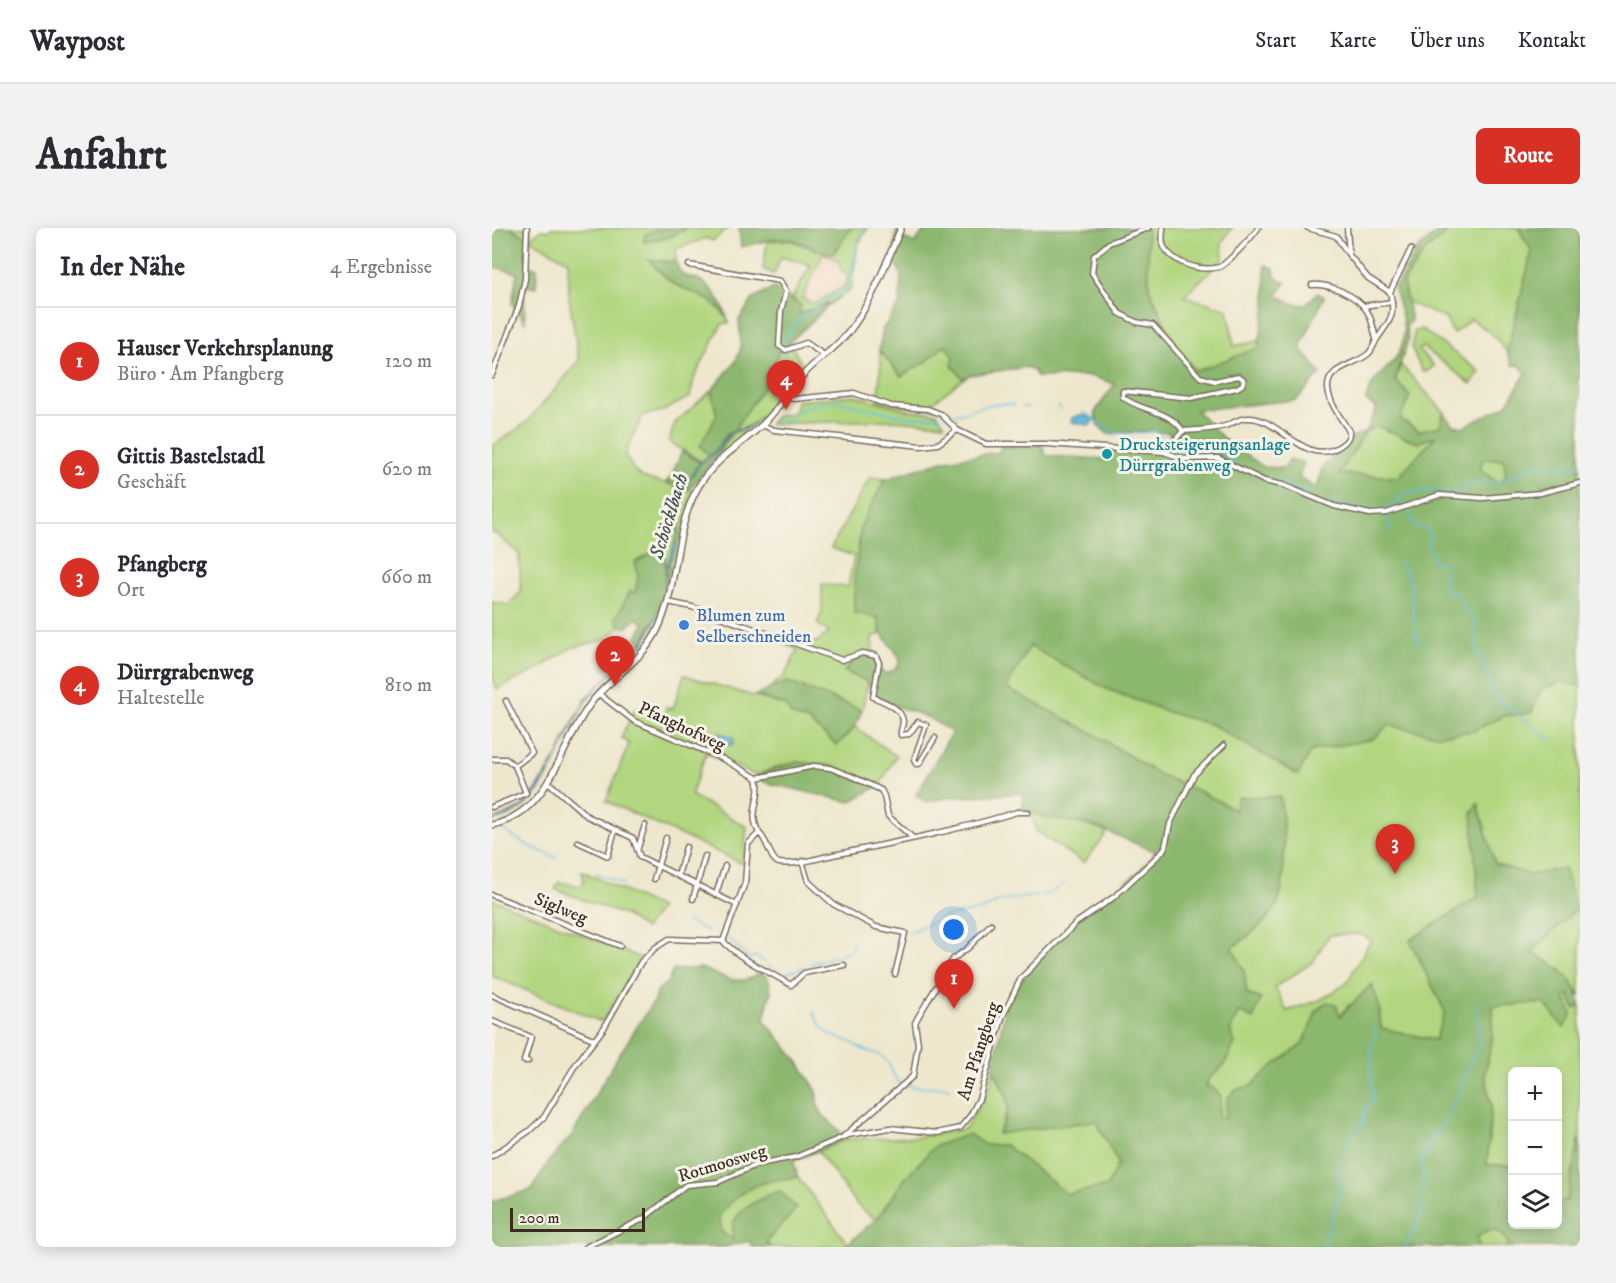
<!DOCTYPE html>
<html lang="de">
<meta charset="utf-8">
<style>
body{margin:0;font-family:"IM FELL DW Pica",serif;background:#f2f2f3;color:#2b2b33}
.controls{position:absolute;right:18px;bottom:18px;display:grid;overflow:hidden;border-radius:9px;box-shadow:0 3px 15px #0003}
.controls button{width:54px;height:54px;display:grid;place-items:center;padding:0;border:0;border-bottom:2px solid #e1e1e2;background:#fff;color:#2b2b33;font:30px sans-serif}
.scale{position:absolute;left:18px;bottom:15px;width:135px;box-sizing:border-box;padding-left:6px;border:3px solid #3b2a1e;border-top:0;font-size:16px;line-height:21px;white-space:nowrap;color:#3b2a1e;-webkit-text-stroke:4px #f7f3e8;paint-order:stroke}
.you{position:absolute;left:462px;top:702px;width:21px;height:21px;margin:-15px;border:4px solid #fff;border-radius:50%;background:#1a73e8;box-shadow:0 0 0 9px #1a73e833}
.badge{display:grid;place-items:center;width:39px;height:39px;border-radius:50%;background:#d93025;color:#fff;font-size:20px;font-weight:700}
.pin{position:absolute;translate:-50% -50px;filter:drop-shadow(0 2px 3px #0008)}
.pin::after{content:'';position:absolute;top:32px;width:21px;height:18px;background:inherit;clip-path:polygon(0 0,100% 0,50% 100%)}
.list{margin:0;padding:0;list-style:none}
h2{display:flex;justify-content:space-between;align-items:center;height:78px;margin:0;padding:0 24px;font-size:26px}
h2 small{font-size:20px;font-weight:400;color:#7c7c81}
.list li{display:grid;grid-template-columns:39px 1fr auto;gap:18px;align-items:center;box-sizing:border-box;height:108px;padding:0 24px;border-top:2px solid #e1e1e2}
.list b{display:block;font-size:22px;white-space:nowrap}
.list p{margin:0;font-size:20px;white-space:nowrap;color:#7c7c81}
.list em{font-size:20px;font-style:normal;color:#7c7c81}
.icon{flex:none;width:33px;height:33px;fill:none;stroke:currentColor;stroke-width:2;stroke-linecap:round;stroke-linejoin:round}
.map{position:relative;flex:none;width:1088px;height:1019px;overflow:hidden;border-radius:9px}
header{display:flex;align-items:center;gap:36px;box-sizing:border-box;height:84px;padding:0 30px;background:#fff;border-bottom:2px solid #e1e1e2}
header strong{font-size:28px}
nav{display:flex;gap:33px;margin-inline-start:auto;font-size:21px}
.intro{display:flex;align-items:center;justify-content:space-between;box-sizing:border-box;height:144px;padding:0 36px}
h1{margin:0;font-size:42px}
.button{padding:15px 27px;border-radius:9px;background:#d93025;color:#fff;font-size:21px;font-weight:700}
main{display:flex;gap:36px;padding:0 36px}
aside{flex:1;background:#fff;border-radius:9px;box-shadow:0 3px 15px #0003}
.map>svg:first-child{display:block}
.built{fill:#f4d3c0}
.green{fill:#b1d67f;stroke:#76804e;stroke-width:1.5;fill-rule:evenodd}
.forest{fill:#8cb76e;stroke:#647046;stroke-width:1.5;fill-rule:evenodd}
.water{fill:#63bfe1;stroke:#4f7480;stroke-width:1.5}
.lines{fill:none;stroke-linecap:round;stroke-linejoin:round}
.stream{stroke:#63bfe1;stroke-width:1.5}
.street-casing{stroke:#7a6c5b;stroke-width:7}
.secondary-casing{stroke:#7a6c5b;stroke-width:8}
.street{stroke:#fff;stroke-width:4}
.secondary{stroke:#fff;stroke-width:5}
.culture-dot{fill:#0f9aa8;stroke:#f7f3e8;stroke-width:2}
.shop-dot{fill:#3f7fe0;stroke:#f7f3e8;stroke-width:2}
.labels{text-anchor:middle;stroke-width:6;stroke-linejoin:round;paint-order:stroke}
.culture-label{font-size:18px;fill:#0d838f;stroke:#f7f3e8;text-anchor:start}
.shop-label{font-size:18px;fill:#366cbe;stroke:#f7f3e8;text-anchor:start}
.street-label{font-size:18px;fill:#3b2a1e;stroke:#f7f3e8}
.water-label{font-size:20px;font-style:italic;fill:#475758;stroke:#f7f3e8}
</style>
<header>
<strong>Waypost</strong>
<nav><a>Start</a><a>Karte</a><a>Über uns</a><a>Kontakt</a></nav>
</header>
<div class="intro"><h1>Anfahrt</h1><a class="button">Route</a></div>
<main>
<aside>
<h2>In der Nähe<small>4 Ergebnisse</small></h2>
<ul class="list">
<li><span class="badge">1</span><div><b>Hauser Verkehrsplanung</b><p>Büro · Am Pfangberg</p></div><em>120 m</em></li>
<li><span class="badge">2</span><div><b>Gittis Bastelstadl</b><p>Geschäft</p></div><em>620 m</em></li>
<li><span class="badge">3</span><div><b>Pfangberg</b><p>Ort</p></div><em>660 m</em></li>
<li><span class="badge">4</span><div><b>Dürrgrabenweg</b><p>Haltestelle</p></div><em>810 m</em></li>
</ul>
</aside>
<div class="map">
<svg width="1088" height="1019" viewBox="0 0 1088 1019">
<rect width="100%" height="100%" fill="#f7f3e8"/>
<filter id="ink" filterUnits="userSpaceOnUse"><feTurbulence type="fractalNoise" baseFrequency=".0167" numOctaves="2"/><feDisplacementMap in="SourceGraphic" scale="12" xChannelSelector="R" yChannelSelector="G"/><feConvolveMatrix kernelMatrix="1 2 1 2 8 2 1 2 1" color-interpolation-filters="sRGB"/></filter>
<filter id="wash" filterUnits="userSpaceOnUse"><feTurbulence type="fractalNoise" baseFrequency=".008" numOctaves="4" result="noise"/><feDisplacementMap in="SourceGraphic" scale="24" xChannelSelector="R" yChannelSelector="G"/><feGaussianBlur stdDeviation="1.35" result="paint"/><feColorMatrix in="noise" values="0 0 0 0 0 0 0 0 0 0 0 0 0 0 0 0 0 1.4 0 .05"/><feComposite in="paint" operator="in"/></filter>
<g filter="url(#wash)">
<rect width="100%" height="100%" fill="#eee7cd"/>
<!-- built -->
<path class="built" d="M331 25 346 32 350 43 356 47 353 58 322 76 310 71Z"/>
<!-- green -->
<g class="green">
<path d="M19 0H38V10L49 2 57 3 59 0H167L153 7 179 9 195 0H236L221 13 214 10 184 21V34L158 33C165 41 173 50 183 56 203 66 228 72 237 95L230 96 202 150 198 169 171 183 151 187 133 226C146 256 156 249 183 258 190 260 195 259 201 264L182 338 174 337 171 319 146 349 143 366 139 363 124 390 128 398 114 411 79 420 41 444 5 461 0 448V374L16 377 29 364 27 326 3 305 0 306V219L35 194 87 133 77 69 76 33Z"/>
<path d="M359 0H376L366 16 359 60 337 77 336 75 307 86 308 77 300 70 319 37 289 29 282 46 271 41 275 14C305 6 314 24 342 25ZM331 25 346 32 350 43 356 47 353 58 322 76 310 71Z"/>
<path d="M655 0H740L730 14 731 31 692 68 736 81 742 118 767 113 766 121 704 144 683 117 657 60Z"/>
<path d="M960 0H1026L1040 23 1015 124 1000 106 979 91 961 106 953 90 915 74 911 55 932 24Z"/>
<path d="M930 101 988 144 979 156 931 119 927 122 942 138 934 144 930 143 920 121 922 103Z"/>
<path d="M298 116 312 139 294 157 278 182 252 203 237 221 225 227 277 151 286 125Z"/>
<path d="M453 116 463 130 460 137 471 151 439 176 441 180 411 178 386 172 389 134 387 122 409 148 434 134Z"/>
<path d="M909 137 952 184 948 198 927 203 908 191 903 152Z"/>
<path d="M219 163 225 187 208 218 217 227 212 235 177 214 183 195Z"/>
<path d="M362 167 415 182 445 185 452 196 400 192 278 196 284 188 298 186 304 181V173Z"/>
<path d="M884 198 926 215 945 207 906 249 846 246 874 203Z"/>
<path d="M1012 230 1014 249 1005 255 988 241 991 231Z"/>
<path d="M378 249 393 251 369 298 362 355V385L386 390 389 406 380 409 381 423 385 426 365 431 353 443 376 454 370 482 295 454 277 461 292 448 306 422 288 414 286 409 323 415 337 405 325 395 330 385V356L356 359 362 328 339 320Z"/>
<path d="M538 418 615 461 676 484 721 497 806 547 819 523 881 511 896 497 946 507 981 503 1012 488 1039 485 1049 461 1071 454 1088 458V768L1069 742 1038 725 1083 681 1072 641 1038 647 1003 636 986 576 980 584 986 669 918 712 953 784 943 812 889 800 887 778 857 777 848 788 844 777 835 774 825 782 811 816 777 841 759 858 743 862 734 891 727 888 714 859 716 852 732 837 743 815 738 803 747 784 768 771 755 766 752 743 740 719C754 711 780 690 786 675 795 652 792 593 788 569L744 582 709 564 668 547 602 506 514 460ZM868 706 879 712 854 756 828 772 795 783 783 759 821 734 837 707Z"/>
<path d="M192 447 294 478 299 487 316 493 345 517 363 499 404 528 388 557C348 541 306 522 265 548L214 525 199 567 255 599 251 636 114 573 137 516 129 509 143 481 172 491 174 479 181 481Z"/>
<path d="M538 582C563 595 591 592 615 605L592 635 545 604Z"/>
<path d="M90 643 168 680 153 701 132 687 63 661 67 654 87 658 92 654Z"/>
<path d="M0 671 149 730 110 794 0 748Z"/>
<path d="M1076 767 1083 780 1088 778V909L1075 972 1066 974V844H1020V937H995L999 877 993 846 1000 812 1001 778 1052 775Z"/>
<path d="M501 841C516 871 523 872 506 905L604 893 626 935 615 959 575 966 513 917H493L413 950 383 992 364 976 326 923 356 911 425 909 473 901 498 859Z"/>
<path d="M306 949 356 1016 352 1019H278L273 1014 276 967 247 987 241 1011 230 1005 227 988C251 957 268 953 306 949Z"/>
<path d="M1004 1001 1013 1009 1017 1019H987L985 1010 994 1003Z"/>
</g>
<!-- forest -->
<g class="forest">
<path d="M0 0H19L38 11 36 37 45 40 44 59H32L33 94 20 75 25 45 0 38Z"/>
<path d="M167 0H195L179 9 152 14 153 7Z"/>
<path d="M247 0H359L342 25C320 24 319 16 301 12 285 8 265 16 249 19Z"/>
<path d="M405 0 409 4V9L423 15 434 0H655L657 60 683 117 704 143 766 120 774 78 773 37 782 40 783 49 794 55 785 67 801 76 814 77 825 65 832 69 808 120 829 146 804 172 704 182 732 211 772 239 792 240 798 231 812 235 807 249 825 261 830 240 861 209 874 203 885 180 874 173C879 149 889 149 902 132 920 111 909 83 902 61L925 22 950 0H960L932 24 911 55 919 92 914 98 916 112 903 152 918 168 908 191 927 203 948 198 952 184 961 197 971 199 1015 177 1034 145 1026 136 1021 138 1015 124 1040 23 1026 0H1088V150L1085 151 1088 160V458L1071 454 1049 461 1039 485 1012 488 981 503 946 507 897 497 881 511 819 523 806 547 721 497 676 484 615 461 538 418 514 460 602 506 668 547 709 564 743 582 746 569H788C792 594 795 651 786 674 780 689 754 711 740 719L752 743 755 766 769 771 761 791 747 784 738 803 743 815 732 837 716 852 714 858 720 859 729 868 727 888 733 891 735 870 743 862 759 858 777 841 811 816 825 782 835 774 844 777 848 788 880 756 887 778 889 800 943 812 953 784 918 712 986 669 980 584 986 575 1003 636 1038 647 1072 640 1084 681 1039 725C1060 734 1088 752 1088 778L1083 781 1077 767 1073 769 1080 786 1072 800 1052 775 1001 778 1000 812 993 846 999 877 995 937H1020V996H1066V974L1075 972 1088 909V1019H1017L1013 1009 1004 1002 994 1003 985 1010 987 1019H352L390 986 413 950 443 918 477 906 493 917H513L575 966 615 958 626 935 604 893 506 906C524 874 515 869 501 841L515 771 544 734 588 688 610 674 646 644 664 624 600 597 552 589 531 581V565L453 570 434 574 424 567 460 504 437 490 383 470 376 454 352 443 364 431 385 426 388 443 395 446C424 433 395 419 389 404 387 400 387 394 386 390L362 385V355L369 298 393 251 454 232 507 224 509 218 549 216 554 228 616 231 621 220 669 223 680 205 656 203 616 206 606 197 603 184 623 156 598 148 545 149 541 142 534 139 477 147 471 151 460 137 462 130 453 117 434 134 409 148 387 122 391 101 408 76 409 47 401 28ZM884 198 926 215 944 208 906 249 847 246 874 203ZM991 231H1012L1014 249 1005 255 988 241Z"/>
<path d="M157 32 184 34C190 55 200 45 212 55 224 63 233 81 237 95 227 70 201 67 181 55 172 49 164 40 157 32Z"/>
<path d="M282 60 309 77 307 86 336 75 337 77 286 125 277 151 225 227 198 261 194 258 185 259 174 254 179 249 190 223 209 235 219 228 215 231 217 227 208 218 225 187 219 163 244 133 249 119 247 92 261 71Z"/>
<path d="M172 319 174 351 176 337 180 338 166 387 157 400 166 388 151 419 157 401 149 416 145 409 152 395 144 390 135 400 128 398 124 390 138 363 143 365 146 349 143 334Z"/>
<path d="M295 454 370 482 363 499 345 517 316 493 299 487 294 478 264 467Z"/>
<path d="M304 534 340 538 388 557 358 574 272 554 265 548Z"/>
<path d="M209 740C229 748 249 761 268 744L276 750 279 763 272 792 305 832 325 863 326 878 330 886 356 911 301 933 306 949C268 953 251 957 227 988L230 1005 241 1011C241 1007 240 1001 241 996 245 981 274 967 288 963L305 980 274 1014 278 1019H260L257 1013 232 1019H0V973L39 962 57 933 81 906 125 830 162 773 166 762 176 754 181 742Z"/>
</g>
<!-- water -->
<g class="water">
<path d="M588 187 603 191 597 197 579 194 580 190Z"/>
<path d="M270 190 258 199 237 206 223 225 208 235 196 255 190 271 184 320 174 342 170 381 142 428C126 440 109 453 97 469 66 508 58 584 0 593L29 580 45 561 68 524 95 469 148 420 169 380 174 358 173 342 187 304 189 271 202 243 208 234 222 224 236 205 260 197Z"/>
<path d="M227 505 241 509 242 515 238 517 225 513Z"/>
</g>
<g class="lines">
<!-- stream -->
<g class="stream">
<path d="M567 178 569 182"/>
<path d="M531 179H536"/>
<path d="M591 184C603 190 607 197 617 203 627 208 653 204 664 203L676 214"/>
<path d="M455 188C478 184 499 172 522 177"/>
<path d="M268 191C305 160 285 141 297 106 303 89 340 69 356 61L366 11 373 0"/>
<path d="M282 192H297L312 179 344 173 415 189H448"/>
<path d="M680 219C694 235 714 219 732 227 737 228 743 235 747 239"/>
<path d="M760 245 817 266"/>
<path d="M835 273C858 280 896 293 910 266 919 265 929 263 939 263 954 263 968 269 979 255H1005L1047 236 1055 239 1088 237"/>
<path d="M906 273 912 276"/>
<path d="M915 280 923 298 937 302 936 317 942 334 953 335 952 361 964 365 976 386 984 391V425L993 433V442L1005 470 1052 508 1061 511"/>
<path d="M894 289 898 303"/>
<path d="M908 332 918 354 924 406 928 417"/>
<path d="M6 599 37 618 65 630"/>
<path d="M104 645 132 656"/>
<path d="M194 693 216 703"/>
<path d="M415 705 452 689 490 682 508 673 557 666 573 655"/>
<path d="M236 710 258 731 263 728 273 734"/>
<path d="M347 726 358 723 362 715"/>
<path d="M318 736 345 727"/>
<path d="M275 737 293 750"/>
<path d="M290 747 312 739"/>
<path d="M322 784C332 806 334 806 356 813 361 814 364 818 368 820 376 824 384 824 391 829 400 836 399 849 409 856"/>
<path d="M415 857C430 863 442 855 458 860"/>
<path d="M832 1019 849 960 845 949 846 933 861 906 871 896 873 882 881 870 878 835 882 830 878 823 883 810V795"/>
<path d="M913 1019 922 1004 931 979 925 968 932 959 929 935 935 919 957 886 959 877 969 865 970 854 988 814 985 781 992 772"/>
</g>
</g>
</g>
<g filter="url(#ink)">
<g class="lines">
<!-- street casing -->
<g class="street-casing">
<g id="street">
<path d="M656 0 617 15 602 28 600 45 627 85 644 94 661 97 708 149 723 153 747 148 752 152 750 157 745 160 699 170 631 163V169C648 184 677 181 691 203"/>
<path d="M671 0C671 6 669 13 672 19 682 36 709 44 727 39 734 37 763 6 766 0"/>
<path d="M816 0 844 8 857 27"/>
<path d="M197 37 288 53 294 63 289 83 287 118 294 122 314 115 332 127"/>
<path d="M820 57C837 55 866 68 875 83 880 91 882 102 884 111"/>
<path d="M898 64 919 21"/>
<path d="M871 78 900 74"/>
<path d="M0 147 27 78 33 51 35 0"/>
<path d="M295 168 302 171 362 165 399 178 436 181 449 186 465 202 494 216H554L672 224 692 231 726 230 772 253 791 257 842 278 878 286 895 285 947 267 991 270 1048 265 1088 255"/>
<path d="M270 197 282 202 429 218 446 216 465 202"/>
<path d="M672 224 691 203C705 202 719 202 733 198 740 196 747 190 755 190 788 188 812 241 848 218 854 214 858 210 857 203 849 190 838 177 836 161 834 139 864 137 876 126 881 122 882 115 885 111 898 92 904 89 898 64L876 50 857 27 855 0"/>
<path d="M176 374 200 379 350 432 370 425 384 428 387 435 381 469C391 473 410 480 411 493 411 498 408 502 409 507L417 506 426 494 434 497 422 532 424 536H427L443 510"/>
<path d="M107 466 142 493 231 531 265 550 322 538 338 540 359 548 389 562 392 568 396 588 421 610"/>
<path d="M0 531H14L23 538"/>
<path d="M265 550C271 571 255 582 267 605"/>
<path d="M56 554 95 588 141 610 148 629 245 677"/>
<path d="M0 579 34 565 23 538 40 525 14 473"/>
<path d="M86 614 116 628 123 602"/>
<path d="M146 620 153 597"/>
<path d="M310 633 316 653 341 676 384 699 413 705 403 746"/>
<path d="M186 648 194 619"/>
<path d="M162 651 174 610"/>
<path d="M224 666 233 638"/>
<path d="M0 667 128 718"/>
<path d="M201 671 213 628"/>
<path d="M231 713C250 733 276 743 299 757L312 745 352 737"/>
<path d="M0 767 101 811"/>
<path d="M0 793 39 809 32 833H36"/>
<path d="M352 908 421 848 426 816 423 795 426 789 461 731 476 720 499 696"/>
<path d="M0 928 37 903 52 889 84 836 112 800 149 734 163 720 177 711 231 713 253 655 256 616 267 605C276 612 278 633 287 635 305 638 328 629 346 626 406 614 466 602 525 584H536"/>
<path d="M94 1019 151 991 194 957 226 954 266 936 304 929 356 907 398 900 445 905 468 900 478 888 487 871 510 790 529 750 584 695 622 669 670 624 673 619 678 596 702 547 732 517"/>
</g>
</g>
<!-- secondary casing -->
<g class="secondary-casing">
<path id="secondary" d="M0 597C61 584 68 513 102 471 122 447 152 431 166 401 188 354 181 292 212 250 228 228 253 214 272 195 288 179 298 161 313 145 326 131 344 120 356 105 381 73 393 37 409 0"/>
</g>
<!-- street -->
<use href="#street" class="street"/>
<!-- secondary -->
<use href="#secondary" class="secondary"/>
</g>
</g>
<!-- markers -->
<circle class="culture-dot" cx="615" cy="226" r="6"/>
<circle class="shop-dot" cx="192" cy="397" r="6"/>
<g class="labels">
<!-- culture labels -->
<g class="culture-label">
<text x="627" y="222">Drucksteigerungsanlage<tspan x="627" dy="21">Dürrgrabenweg</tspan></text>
</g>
<!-- shop labels -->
<g class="shop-label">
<text x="204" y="393">Blumen zum<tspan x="204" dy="21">Selberschneiden</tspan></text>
</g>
<!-- street labels -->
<g class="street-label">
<text transform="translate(190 498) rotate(25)" y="6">Pfanghofweg</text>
<text transform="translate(69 680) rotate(22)" y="6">Siglweg</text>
<text transform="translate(486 823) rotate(-72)" y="6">Am Pfangberg</text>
<text transform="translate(230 935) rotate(-17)" y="6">Rotmoosweg</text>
</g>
<!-- water labels -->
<g class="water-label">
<text transform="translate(176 288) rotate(-73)" y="7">Schöcklbach</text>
</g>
</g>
</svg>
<div class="controls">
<button>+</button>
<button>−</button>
<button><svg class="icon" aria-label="layers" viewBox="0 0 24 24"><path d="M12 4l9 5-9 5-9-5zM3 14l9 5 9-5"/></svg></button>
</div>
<div class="scale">200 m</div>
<div class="you"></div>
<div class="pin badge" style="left:462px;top:781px">1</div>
<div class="pin badge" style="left:123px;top:458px">2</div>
<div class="pin badge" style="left:903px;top:646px">3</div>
<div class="pin badge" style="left:294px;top:182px">4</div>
</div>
</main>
